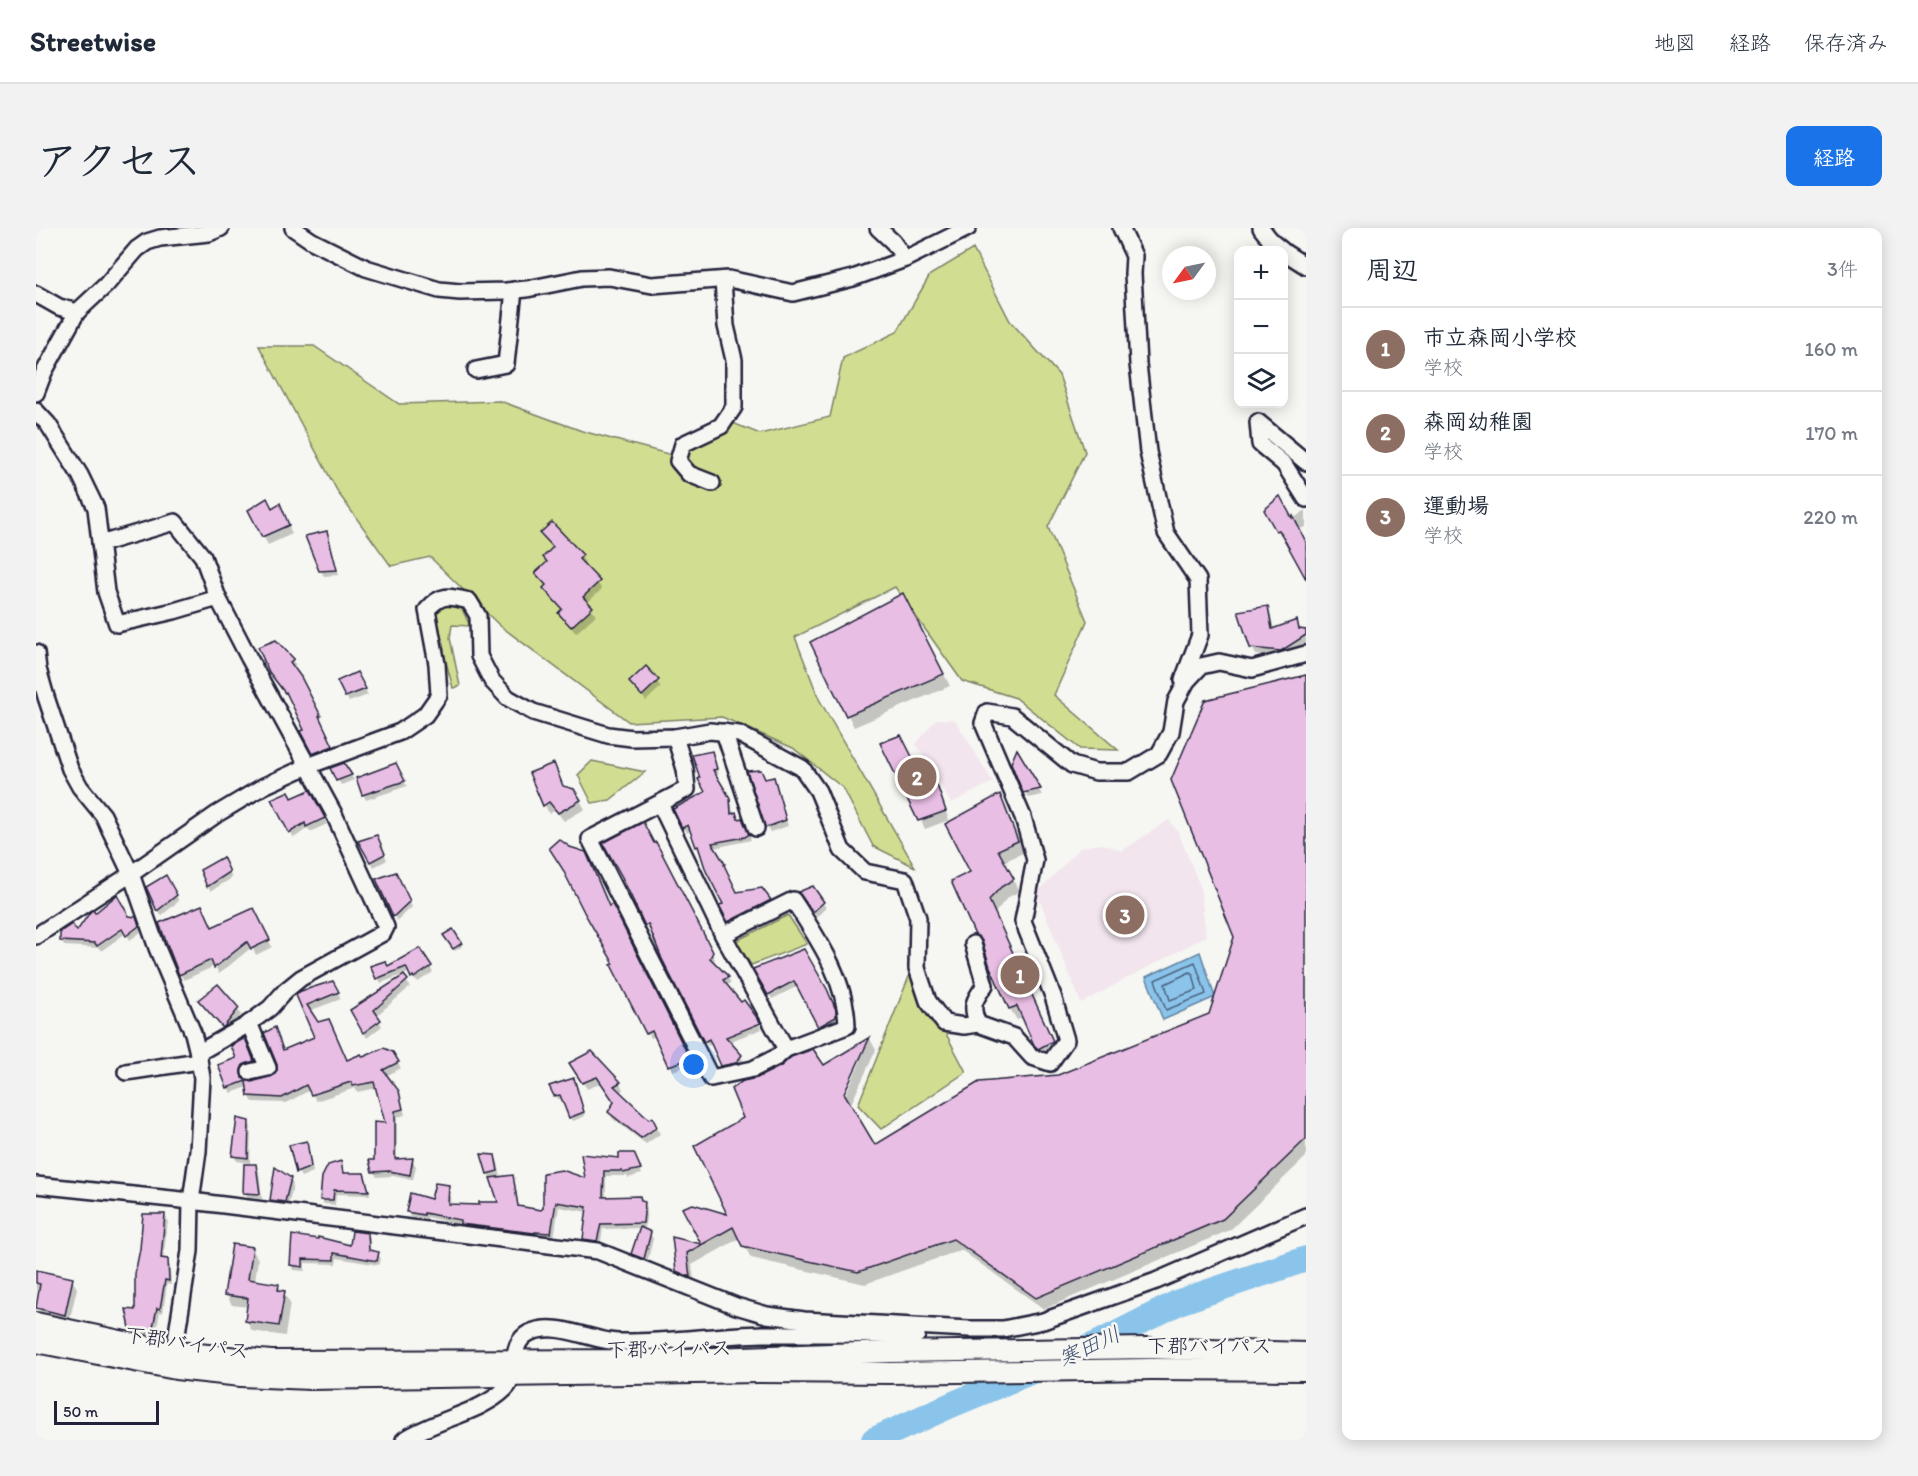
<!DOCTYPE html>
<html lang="ja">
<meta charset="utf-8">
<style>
body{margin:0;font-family:Itim,"Klee One",sans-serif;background:#f2f2f3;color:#1f2937}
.controls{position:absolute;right:18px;top:18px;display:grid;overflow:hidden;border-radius:12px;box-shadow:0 3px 15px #0003}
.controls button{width:54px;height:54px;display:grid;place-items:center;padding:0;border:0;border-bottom:2px solid #e0e1e3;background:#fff;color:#1f2937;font:30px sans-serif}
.compass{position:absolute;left:1126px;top:18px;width:54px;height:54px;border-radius:50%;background:#fff;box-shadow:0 3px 15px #0003;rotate:237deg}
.scale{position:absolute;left:18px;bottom:15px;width:105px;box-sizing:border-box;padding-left:6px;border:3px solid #22223b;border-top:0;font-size:16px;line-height:21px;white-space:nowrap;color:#22223b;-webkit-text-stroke:4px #f6f6f2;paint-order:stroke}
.you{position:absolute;left:658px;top:837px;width:21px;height:21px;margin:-15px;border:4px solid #fff;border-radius:50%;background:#1a73e8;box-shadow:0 0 0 9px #1a73e833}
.badge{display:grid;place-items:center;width:39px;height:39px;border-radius:50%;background:#1a73e8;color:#fff;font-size:20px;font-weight:700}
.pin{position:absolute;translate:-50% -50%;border:3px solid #fff;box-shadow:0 2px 6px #0006}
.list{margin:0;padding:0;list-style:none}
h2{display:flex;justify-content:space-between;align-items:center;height:78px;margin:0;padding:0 24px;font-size:26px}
h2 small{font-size:20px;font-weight:400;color:#747a83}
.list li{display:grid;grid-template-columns:39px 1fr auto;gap:18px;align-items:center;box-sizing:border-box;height:84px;padding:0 24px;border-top:2px solid #e0e1e3}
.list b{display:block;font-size:22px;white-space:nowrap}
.list p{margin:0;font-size:20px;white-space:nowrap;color:#747a83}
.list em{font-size:20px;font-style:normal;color:#747a83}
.icon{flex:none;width:33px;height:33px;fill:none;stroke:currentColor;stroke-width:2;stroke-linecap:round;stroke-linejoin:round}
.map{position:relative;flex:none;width:1270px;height:1212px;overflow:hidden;border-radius:12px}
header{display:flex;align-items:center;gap:36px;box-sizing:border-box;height:84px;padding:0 30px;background:#fff;border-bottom:2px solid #e0e1e3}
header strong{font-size:28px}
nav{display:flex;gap:33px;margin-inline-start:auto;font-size:21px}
.intro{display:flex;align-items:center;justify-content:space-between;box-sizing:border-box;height:144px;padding:0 36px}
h1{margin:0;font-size:42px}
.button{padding:15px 27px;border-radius:12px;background:#1a73e8;color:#fff;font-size:21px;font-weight:700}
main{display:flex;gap:36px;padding:0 36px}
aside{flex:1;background:#fff;border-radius:12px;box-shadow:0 3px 15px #0003}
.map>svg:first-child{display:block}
.built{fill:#f2e5ee}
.green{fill:#d1de91;stroke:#7a8066;stroke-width:1.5}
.water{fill:#8bc4ea;stroke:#6183a4;stroke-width:1.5}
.shadow{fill:#0003;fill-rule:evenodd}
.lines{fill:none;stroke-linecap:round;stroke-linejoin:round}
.shore{stroke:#4c6381;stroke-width:1.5}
.river{stroke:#8bc4ea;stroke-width:26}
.building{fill:#e9bee4;stroke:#22223b;stroke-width:1.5}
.street-casing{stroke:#22223b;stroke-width:20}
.secondary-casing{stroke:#22223b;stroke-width:24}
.street{stroke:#f6f6f2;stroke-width:15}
.secondary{stroke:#f6f6f2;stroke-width:20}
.labels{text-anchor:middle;stroke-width:5;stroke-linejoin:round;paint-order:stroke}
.street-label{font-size:21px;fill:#22223b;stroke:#f6f6f2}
.water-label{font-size:22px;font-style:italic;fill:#425370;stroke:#f6f6f2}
</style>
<header>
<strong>Streetwise</strong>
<nav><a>地図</a><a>経路</a><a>保存済み</a></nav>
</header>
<div class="intro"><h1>アクセス</h1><a class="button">経路</a></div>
<main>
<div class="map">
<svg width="1270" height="1212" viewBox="0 0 1270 1212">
<rect width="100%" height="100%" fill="#f6f6f2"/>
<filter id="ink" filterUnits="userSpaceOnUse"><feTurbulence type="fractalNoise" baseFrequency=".0167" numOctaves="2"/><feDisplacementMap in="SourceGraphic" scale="12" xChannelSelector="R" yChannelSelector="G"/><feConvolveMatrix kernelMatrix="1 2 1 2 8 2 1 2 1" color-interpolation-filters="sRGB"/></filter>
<g filter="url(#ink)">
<!-- built -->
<g class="built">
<path d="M900 491 919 492 957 554 915 575 880 516Z"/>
<path d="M1133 592 1142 604 1164 658 1170 708 1045 775 1001 665 1045 619 1067 616 1086 623Z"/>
</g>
<!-- green -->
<g class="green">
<path d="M937 21 974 93 1023 147 1049 224 1012 299 1051 393 1018 467 1082 522 1044 521 980 470 926 453 859 359 759 409 783 471 879 639 837 618 807 560 757 520 686 489 593 494 463 397 394 329 355 338 303 266 223 118H278L363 176 464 173 546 203 643 229 692 193 724 206 794 189 807 130 861 104 894 47Z"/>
<path d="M406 377H424L434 398 416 397 414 410 424 458 417 460 398 389Z"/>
<path d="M556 533 609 544 574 572 556 575 542 547Z"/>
<path d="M752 687 771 716 715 737 700 713Z"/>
<path d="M876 741 930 844 845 901 822 877Z"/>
</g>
<!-- water -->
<path class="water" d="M1164 724 1179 769 1127 792 1110 749Z"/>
<!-- shadow -->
<g class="shadow">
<path d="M236 282 248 286 256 306 232 317 227 308Z"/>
<path d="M1230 282 1255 292 1270 282V299L1263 301 1270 316V343L1268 344 1247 307 1245 308Z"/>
<path d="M290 305 293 310 303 347 288 348 284 342Z"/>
<path d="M505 305 545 328 549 335 547 337 566 361 551 375 560 387 540 405 528 392 524 385 527 382 513 367 509 360 510 358 501 346 512 335 518 321Z"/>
<path d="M873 378 914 458 818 499 812 487Z"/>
<path d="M1231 380 1235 387 1238 402 1260 394 1265 403H1270V416L1249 430 1220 427 1216 419Z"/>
<path d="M240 414 260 437 256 439 267 456 286 493 284 494 299 524 281 531 266 504 270 503 254 468 253 470 238 449Z"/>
<path d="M610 440 625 459 610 473 595 454Z"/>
<path d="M321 446 332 467 313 474 303 454Z"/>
<path d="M1270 448V929L1194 1002 1008 1081 925 1022 829 1056 715 1030 704 1010 656 1037 659 1060 648 1055 641 1043 638 1011 668 1018 648 981 693 988 708 890 834 811 840 822 814 878 839 919 1022 849 1174 788 1200 708 1170 474ZM822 832H825L807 872 804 871Z"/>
<path d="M846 516 892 562 900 558 913 592 889 601Z"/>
<path d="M982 524 1006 567 992 570 989 564Z"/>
<path d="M675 525 683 546 678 547 696 577 697 587 699 586 709 597 715 612 678 620 691 642 690 643 700 666 726 662 737 678 696 698 689 677 655 602 651 605 639 581 672 564Z"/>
<path d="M308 537 318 552 305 557 302 552Z"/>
<path d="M359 537 371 558 330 572 327 566Z"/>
<path d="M495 546H522L528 560 538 562 549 581 528 593 519 582 513 586Z"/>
<path d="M738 551 752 598 734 604 731 599Z"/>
<path d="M273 564 291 596 274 604 272 600 258 610 237 572 256 571Z"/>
<path d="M964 568 970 579 987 625 967 634 984 663 971 670 959 685 1022 826 1010 832 988 789 981 792 974 781 940 706 936 645Z"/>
<path d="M324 614H343L351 632 338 639Z"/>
<path d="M617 617 623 621 679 731 677 735 692 750 695 755 690 757 705 775 708 774 726 801 692 814 708 833 703 840 689 843 677 816 672 818 616 701 613 702 610 697Z"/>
<path d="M186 631 196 650 175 663 172 658Z"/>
<path d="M130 649 143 673 125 688 112 660Z"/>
<path d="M342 651H363L376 679 361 693Z"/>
<path d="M777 660 790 680 781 689 767 670Z"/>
<path d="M573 680 578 683 656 836 637 843 620 808 615 810 577 738 580 736Z"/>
<path d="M59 687 92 689 102 697 105 704 94 712 90 705 65 723 63 720 28 718 25 712 41 705Z"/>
<path d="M221 688 236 719 220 727 216 719 183 746 179 738 148 752 144 746 176 701Z"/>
<path d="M416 703 426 718 419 723 409 707Z"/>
<path d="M383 722 397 744 382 754 381 752 380 754 374 744 345 755 336 739 352 740Z"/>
<path d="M767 723 801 785 803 795 786 803 762 758 736 771 719 742Z"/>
<path d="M368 749 374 759 340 788 346 798 331 810 316 782Z"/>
<path d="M297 755 305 771 273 783 311 834 356 825 365 840 350 848 365 871 369 887 361 889V933L376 932 380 938 377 952 357 948 341 949 337 943 351 897 341 860 321 864 319 860 280 873 274 862 250 875 217 874 213 868 212 859 195 865 192 859 202 830 211 817 221 839 210 843 207 849 208 852 215 855 239 848 243 843 241 806 248 824 280 809 262 767Z"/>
<path d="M167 777 202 781 205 787 190 804Z"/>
<path d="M555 824 584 855 587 862 582 865 613 893 615 891 624 906 610 916 577 891 573 884 579 875 566 855 551 861 535 836Z"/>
<path d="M540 856 549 888 537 893 527 871H522L515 859Z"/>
<path d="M212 894 215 899 214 935 201 933 198 928Z"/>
<path d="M270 915 273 921 277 944 265 949 262 944Z"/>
<path d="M547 928 600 932 606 946 592 950 591 948H570V970H604L611 980 609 1000 567 1001 564 1018 552 1016 548 1011 552 984 523 979 518 1010 428 1001 425 997 391 989 390 992 374 989 371 983 397 973 412 959 415 964 414 978H444L464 976 452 945 459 929 462 934 465 950 476 949 479 954 483 980 505 983 551 952Z"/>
<path d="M304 935 308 946 330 951 334 967 300 966 299 977 288 976 285 972Z"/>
<path d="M219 938 223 943 226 971 212 970 209 964Z"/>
<path d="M254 951 257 957 252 979 239 978 236 972Z"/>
<path d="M129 987 132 993 127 1032 131 1033 134 1038 135 1057 131 1056 127 1085 124 1084 119 1109 99 1106 95 1100Z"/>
<path d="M614 1005 617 1011 611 1035 600 1031 596 1025Z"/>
<path d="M331 1006 334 1011V1024L342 1026 345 1031 343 1037 301 1030 300 1036 269 1035V1043L258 1042 255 1037 257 1009 316 1019Z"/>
<path d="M216 1021 222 1031 219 1053 242 1057 254 1075 249 1108 216 1103 210 1092 212 1079 196 1077 190 1066Z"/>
<path d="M0 1044 36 1052 41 1060 33 1095 7 1089 2 1080 5 1063 0 1061Z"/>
</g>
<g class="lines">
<!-- shore -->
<g class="shore">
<path d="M1159 734 1170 766 1130 782 1119 752Z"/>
<path d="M1154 744 1157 746 1161 762 1134 772 1129 756Z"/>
</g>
<!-- river -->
<path class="river" d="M838 1212 915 1177 1061 1116 1143 1074 1270 1031"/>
</g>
<!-- building -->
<g class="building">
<path d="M1244 268 1256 290 1257 288 1270 314V351L1243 302 1240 303 1228 282Z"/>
<path d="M231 270 236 280 244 275 253 297 226 309 212 282Z"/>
<path d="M516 294 547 327 543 331 564 353 547 369 557 379 535 399 522 385 526 381 507 360 510 357 499 345 511 334 507 329 517 319 504 305Z"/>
<path d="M291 303 301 342 283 343 269 308Z"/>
<path d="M867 365 908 446 810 488 774 414Z"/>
<path d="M1232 378 1236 401 1261 392 1263 401 1270 402V407L1245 423 1214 420 1202 383Z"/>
<path d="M240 412 258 431 254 434 265 449 285 488H283L297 518 276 526 264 503 268 502 250 464 249 465 233 444 222 419Z"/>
<path d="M610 438 623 452 606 468 593 454Z"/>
<path d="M321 444 330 461 309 469 301 453Z"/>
<path d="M1270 447V911L1187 991 1000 1070 917 1011 822 1044 706 1018 697 999 651 1025 654 1049 640 1043 636 1009 665 1016 646 980 657 976 691 986 658 918 707 890 695 861 707 853 721 850 745 838 755 829 777 821 788 837 834 809 808 865 839 917 943 854 1022 847 1173 786 1198 709 1135 552 1169 472Z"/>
<path d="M865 507 892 560 901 557 910 583 882 593 844 515Z"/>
<path d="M981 521 1005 561 987 565 975 535Z"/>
<path d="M676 523 681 541 677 542 694 570 695 586 700 584 702 591 706 590 713 606 709 609 676 615 689 636 688 637 701 664 726 660 735 672 692 694 683 677 687 676 670 643 662 618 660 619 652 597 646 600 637 581 669 564 662 551 664 550 656 527Z"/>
<path d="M308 535 316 547 300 553 294 540Z"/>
<path d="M360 535 369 553 326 567 320 550Z"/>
<path d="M518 535 527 558 538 561 545 572 522 585 513 574 507 578 493 545Z"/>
<path d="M725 542 729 551 738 549 750 592 729 600 711 543Z"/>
<path d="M274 562 289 590 270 599 269 595 253 605 235 571 253 563 256 570Z"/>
<path d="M964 566 982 613 962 622 978 651 965 659 953 672 1017 813 1002 821 998 817 981 778 973 781 954 739 946 713 939 707 915 653 934 644 909 596Z"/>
<path d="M607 594 618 615 620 614 677 724 674 730 693 749 687 752 705 774 708 772 725 795 690 809 706 827 700 835 685 838 673 811 668 814 626 731 612 696 609 698 586 649 567 615Z"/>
<path d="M341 607 349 626 334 634 322 613Z"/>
<path d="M523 611 534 619 550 624 573 678 576 676 654 831 632 838 616 803 610 806 575 737 578 736 549 686 526 640 513 620Z"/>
<path d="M187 629 194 644 171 659 164 642Z"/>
<path d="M360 644 374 673 357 689 340 651Z"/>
<path d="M130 647 141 667 121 683 110 659Z"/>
<path d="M777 658 788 674 777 684 762 664Z"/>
<path d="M81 667 93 688 100 689 103 698 90 708 86 701 61 718 59 715 24 713V704L36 696 41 703 54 684 57 682 59 685Z"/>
<path d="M166 677 176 699 218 680 234 712 215 721 211 714 178 740 175 732 143 747 123 695Z"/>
<path d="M417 701 426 715 417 721 407 707Z"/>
<path d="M384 720 396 738 378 750 377 748 375 750 370 739 340 751 334 738 349 733 352 738Z"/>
<path d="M768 721 791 761 800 782V789L782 799 758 753 732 767 717 741Z"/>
<path d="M368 747 372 752 338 782 345 792 327 805 314 782Z"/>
<path d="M297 753 303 764 271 777 282 794 293 791 311 832 325 826 327 829 348 820 357 824 363 834 347 842 363 863 367 881 359 883V931L377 930 374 947 353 943 336 944 333 932H338V894L349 895 338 854 317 858 315 854 275 867 270 857 246 870 212 868 210 853 191 860 182 837 200 830 195 818 209 810 218 833 207 837 205 842 206 850 216 854 238 847 241 842V837L228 805 239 799 247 822 278 809 260 767 265 763Z"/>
<path d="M182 756 203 780 187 800 162 772Z"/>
<path d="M556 823 585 854 578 858 613 891 616 889 621 899 605 910 572 884 578 874 561 849 546 855 533 835Z"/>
<path d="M538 850 548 884 533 890 524 867 518 868 513 858Z"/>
<path d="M201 890 213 893 212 930 196 928Z"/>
<path d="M271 913 275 939 260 945 253 917Z"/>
<path d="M583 925H598L605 941 587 945 586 943H568L567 969 604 968 605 973 609 974 607 995 565 996 561 1013 547 1011 551 979 520 974 515 1005 499 1004V1005L424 996V992L388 985V987L370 984 374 965 395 971 399 955 413 957 412 976 443 977V974H462L454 950 477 947 482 978 505 982 507 980V945L526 942 549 950 545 926 583 930Z"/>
<path d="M445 926 459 927 462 943 451 946Z"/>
<path d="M305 933 307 945H328L333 963 298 962 297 972H284L286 949 292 937Z"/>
<path d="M208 936H220L224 966 207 965Z"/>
<path d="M239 939 255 950 249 974 234 972Z"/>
<path d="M107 986H129L125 1030 132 1031 133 1053 129 1052 124 1081 121 1080 116 1104 94 1100 90 1081 99 1082V1046L104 1021Z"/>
<path d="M604 999 615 1004 608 1031 595 1026Z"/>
<path d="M316 1003 332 1005 333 1022 343 1024 341 1033 298 1025V1032L267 1031V1039L254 1037 256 1007 282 1011V1009L314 1017Z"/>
<path d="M196 1016 217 1019 212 1051 243 1056 242 1062 249 1063 243 1098 209 1093 212 1070 188 1067Z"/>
<path d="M0 1042 37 1050 29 1087 0 1080 4 1056 0 1055Z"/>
</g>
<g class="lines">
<!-- street casing -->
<g class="street-casing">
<g id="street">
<path d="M257 0 276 13 330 40 403 62 424 64 470 63 491 61 546 50 573 49 616 57 693 51 757 65 817 50 842 41 869 31 932 0"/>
<path d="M842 0 857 14 869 31"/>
<path d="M1085 0 1098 28 1097 46 1102 136 1112 224 1130 305 1162 352 1164 407 1147 452"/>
<path d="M1225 0 1236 14 1246 22"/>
<path d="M1248 24 1270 38"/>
<path d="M0 66 23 79 41 84"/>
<path d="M440 142 470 136 478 62"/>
<path d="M0 165 8 144 41 84 70 57 101 21 111 14 124 10 173 5 185 0"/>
<path d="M0 183 12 196 44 247 60 280 70 364 81 396 138 383 182 370 213 430 297 584 350 699 347 705 265 750 249 763 234 780 211 797 162 825"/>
<path d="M1270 234 1222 194 1224 216 1248 236 1270 271"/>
<path d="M676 255 653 246 642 233 647 216 685 198 698 179V132L690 98 687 52"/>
<path d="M64 316 139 294 167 329 182 370"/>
<path d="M0 425 2 441 10 469 34 541 44 559 67 587 95 646 121 720 157 805 162 825 166 850 162 923 155 973 154 1023 138 1124"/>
<path d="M688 504 720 600"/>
<path d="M639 509 649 541 651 561 554 611 675 850 717 841 741 829 750 821 811 798C810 751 782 711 757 672L687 707"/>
<path d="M624 576 687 707 750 821"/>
<path d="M0 708 95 646 181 586 228 558 272 538 364 504 389 487 403 467 401 436 391 382C405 365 414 368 433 373L442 388 443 428 456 453 472 470 497 484 572 507 596 510 639 509 674 503 703 506 766 540 782 563 806 622 829 644 869 652 882 690 881 740 892 773 908 795 928 798 942 796 978 809 996 829 1014 835 1030 812 1017 768 987 693 999 632 987 589 947 495 951 484 976 488 1036 537 1060 544H1093L1123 526 1135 504 1140 473 1151 453 1165 438 1183 434 1216 441 1270 426"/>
<path d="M937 716 949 757C938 772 934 778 942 796"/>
<path d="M213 795 232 840 214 844"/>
<path d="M90 844 163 833"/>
<path d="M0 957 155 973 562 1023 700 1078 731 1087 768 1092 933 1101H967L1007 1093 1120 1053 1270 988"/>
<path d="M368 1212C397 1192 445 1185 469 1161 484 1147 471 1116 493 1105 521 1092 554 1113 582 1114 631 1115 678 1107 727 1106 751 1106 775 1106 799 1106 827 1106 854 1109 881 1107"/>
</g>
</g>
<!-- secondary casing -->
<g class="secondary-casing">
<g id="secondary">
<path d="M0 1095 131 1123 235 1133 619 1132 855 1124 1110 1120 1270 1125"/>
<path d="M0 1114 140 1141 205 1148 274 1151 723 1144 854 1145 1116 1141 1270 1142"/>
</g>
</g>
<!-- street -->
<use href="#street" class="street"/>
<!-- secondary -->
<use href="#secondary" class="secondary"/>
</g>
</g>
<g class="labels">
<!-- street labels -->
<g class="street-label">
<text transform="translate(151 1115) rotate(8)" y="7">下郡バイパス</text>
<text x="1173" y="1125">下郡バイパス</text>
<text transform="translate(633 1121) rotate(-1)" y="7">下郡バイパス</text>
</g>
<!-- water labels -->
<g class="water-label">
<text transform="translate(1053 1118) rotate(-25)" y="8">寒田川</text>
</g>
</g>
</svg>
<div class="controls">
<button>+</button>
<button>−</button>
<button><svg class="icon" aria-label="layers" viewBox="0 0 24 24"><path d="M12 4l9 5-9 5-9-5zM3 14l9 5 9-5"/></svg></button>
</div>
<svg class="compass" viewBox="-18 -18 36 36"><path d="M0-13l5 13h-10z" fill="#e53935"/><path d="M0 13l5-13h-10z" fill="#747a83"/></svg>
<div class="scale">50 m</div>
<div class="you"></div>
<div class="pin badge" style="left:984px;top:747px;background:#8d6e63">1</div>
<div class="pin badge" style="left:881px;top:549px;background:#8d6e63">2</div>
<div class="pin badge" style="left:1089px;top:687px;background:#8d6e63">3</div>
</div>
<aside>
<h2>周辺<small>3件</small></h2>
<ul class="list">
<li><span class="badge" style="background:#8d6e63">1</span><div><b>市立森岡小学校</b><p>学校</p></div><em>160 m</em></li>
<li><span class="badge" style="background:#8d6e63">2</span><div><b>森岡幼稚園</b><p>学校</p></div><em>170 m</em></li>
<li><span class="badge" style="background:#8d6e63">3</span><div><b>運動場</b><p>学校</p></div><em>220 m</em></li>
</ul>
</aside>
</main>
